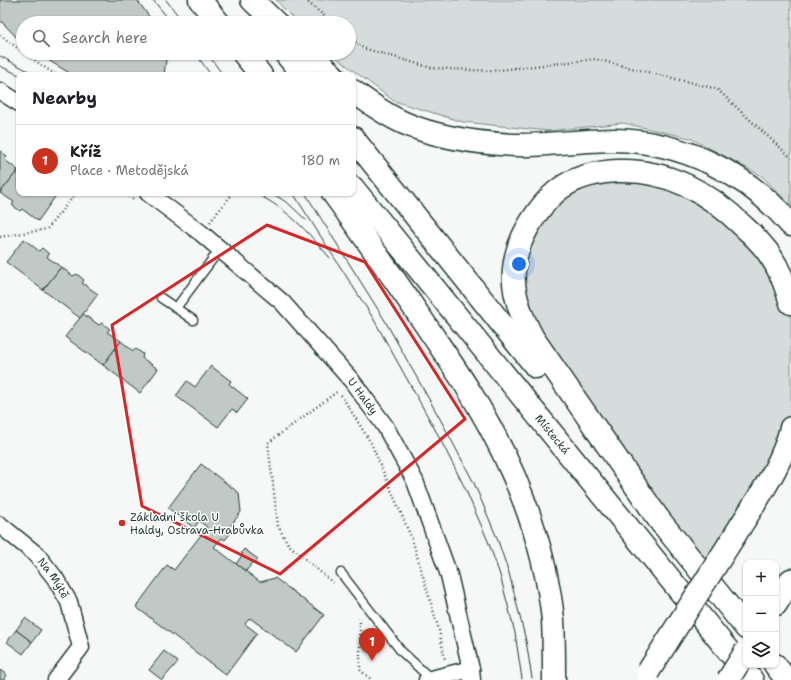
<!DOCTYPE html>
<meta charset="utf-8">
<style>
body{margin:0;font-family:"Shantell Sans",sans-serif;background:#f6f6f6;color:#202124}
.controls{position:absolute;right:12px;bottom:12px;display:grid;overflow:hidden;border-radius:8px;box-shadow:0 1px 3px #0004}
.controls button{width:36px;height:36px;display:grid;place-items:center;padding:0;border:0;border-bottom:1px solid #e0e0e0;background:#fff;color:#202124;font:20px sans-serif}
.you{position:absolute;left:519px;top:264px;width:14px;height:14px;margin:-10px;border:3px solid #fff;border-radius:50%;background:#1a73e8;box-shadow:0 0 0 6px #1a73e833}
.badge{display:grid;place-items:center;width:26px;height:26px;border-radius:50%;background:#c8321e;color:#fff;font-size:13px;font-weight:700}
.pin{position:absolute;translate:-50% -33px;filter:drop-shadow(0 1px 2px #0008)}
.pin::after{content:'';position:absolute;top:21px;width:14px;height:12px;background:inherit;clip-path:polygon(0 0,100% 0,50% 100%)}
.list{margin:0;padding:0;list-style:none}
h2{display:flex;justify-content:space-between;align-items:center;height:52px;margin:0;padding:0 16px;font-size:17px}
h2 small{font-size:13px;font-weight:400;color:#757577}
.list li{display:grid;grid-template-columns:26px 1fr auto;gap:12px;align-items:center;box-sizing:border-box;height:72px;padding:0 16px;border-top:1px solid #e0e0e0}
.list b{display:block;font-size:15px;white-space:nowrap}
.list p{margin:0;font-size:13px;white-space:nowrap;color:#757577}
.list em{font-size:13px;font-style:normal;color:#757577}
.icon{flex:none;width:22px;height:22px;fill:none;stroke:currentColor;stroke-width:2;stroke-linecap:round;stroke-linejoin:round}
.map{position:relative;flex:none;width:791px;height:680px;overflow:hidden}
.search{position:absolute;background:#fff;box-shadow:0 1px 3px #0004;left:16px;top:16px;width:340px;height:44px;display:flex;align-items:center;gap:10px;box-sizing:border-box;padding:0 14px;border-radius:22px;color:#757577;font-size:15px}
.panel{position:absolute;background:#fff;box-shadow:0 1px 3px #0004;left:16px;top:72px;width:340px;height:124px;border-radius:8px}
.map>svg:first-child{display:block}
.green{fill:#d6dcdb;stroke:#7a8c88}
.building{fill:#c0c9c6;stroke:#1f3d34}
.lines{fill:none;stroke-linecap:round;stroke-linejoin:round}
.lane-casing{stroke:#1f3d34;stroke-width:11}
.street-casing{stroke:#1f3d34;stroke-width:19}
.highway-casing{stroke:#1f3d34;stroke-width:25}
.path{stroke:#1f3d34;stroke-width:2.5;stroke-dasharray:1 3;stroke-linecap:butt}
.lane{stroke:#fff;stroke-width:8}
.street{stroke:#fff;stroke-width:16}
.highway{stroke:#fff;stroke-width:22}
.tram{stroke:#1f3d34;stroke-width:1}
.highway-bridge-casing{stroke:#1f3d34;stroke-width:25;stroke-linecap:butt}
.highway-bridge{stroke:#fff;stroke-width:22}
.marked{fill:none;stroke:#d62828;stroke-width:3;stroke-linejoin:round}
.poi-dot{fill:#c8321e;stroke:#fff;stroke-width:1.5}
.labels{text-anchor:middle;stroke-width:3;stroke-linejoin:round;paint-order:stroke}
.street-label{font-size:11px;fill:#1f3d34;stroke:#fff}
.poi-label{font-size:11px;fill:#1f3d34;stroke:#fff;text-anchor:start}
</style>
<div class="map">
<svg width="791" height="680" viewBox="0 0 791 680">
<rect width="100%" height="100%" fill="#f6f7f7"/>
<filter id="ink" filterUnits="userSpaceOnUse"><feTurbulence type="fractalNoise" baseFrequency=".025" numOctaves="2"/><feDisplacementMap in="SourceGraphic" scale="8" xChannelSelector="R" yChannelSelector="G"/><feConvolveMatrix kernelMatrix="1 2 1 2 8 2 1 2 1" color-interpolation-filters="sRGB"/></filter>
<g filter="url(#ink)">
<!-- green -->
<g class="green">
<path d="M276 0H791V206L762 176 690 138 623 123 548 131 463 122 394 101 330 53H349V23H297Z"/>
<path d="M621 171 721 206 791 303V428L706 578 515 295 544 203Z"/>
</g>
<!-- building -->
<g class="building">
<path d="M0 0H137L154 23H23V44L0 20Z"/>
<path d="M36 53H167L164 75H73Z"/>
<path d="M0 151 7 156 5 160 18 170 0 193Z"/>
<path d="M18 170 19 193H49L55 197 38 221 22 209 20 211 12 205 14 202 0 193Z"/>
<path d="M24 239 39 251 42 248 49 254 47 257 61 267 43 290 6 262Z"/>
<path d="M61 267 73 276 77 274 84 280 82 283 98 294 80 318 43 290Z"/>
<path d="M83 314 99 325 102 323 110 329 107 332 121 341 103 365 65 337Z"/>
<path d="M121 341 133 351 136 349 143 354 142 358 158 369 140 393 103 365Z"/>
<path d="M211 366 231 381 229 384 248 399 237 413 232 409 218 427 176 396 187 381 195 387Z"/>
<path d="M201 464 239 493 241 512 226 532 230 534 225 540 222 538 214 547 260 582 275 578 324 615 296 652 250 618 245 624 257 633 226 675 136 607 167 565 174 570 207 527 199 521 194 528 168 508Z"/>
<path d="M244 549 258 559 255 563 253 562 246 571 236 564 243 554 241 553Z"/>
<path d="M25 618 41 630 32 642 16 630Z"/>
<path d="M16 630 32 642 23 654 7 642Z"/>
<path d="M164 651 178 662 162 680 149 670Z"/>
<path d="M0 670 7 675 4 680H0Z"/>
</g>
<g class="lines">
<!-- lane casing -->
<g class="lane-casing">
<g id="lane">
<path d="M161 298 176 308 220 249"/>
<path d="M176 308 193 320"/>
<path d="M341 573 401 651 431 679"/>
</g>
</g>
<!-- street casing -->
<g class="street-casing">
<g id="street">
<path d="M0 91 19 103"/>
<path id="s1" d="M148 193 201 233 282 302 352 381 385 426 415 481 449 575 471 669 472 680"/>
<path id="s2" d="M0 525 37 555 55 578 69 602 81 647 56 680"/>
<path d="M427 680 471 669"/>
</g>
</g>
<!-- highway casing -->
<g class="highway-casing">
<g id="highway">
<path d="M200 0 219 23"/>
<path d="M252 0 276 23"/>
<path d="M243 53 261 75"/>
<path d="M285 53 303 75"/>
<path d="M309 53 333 75"/>
<path d="M353 91C369 103 386 115 404 123 438 138 477 143 514 145 547 146 580 140 614 140 681 141 748 173 791 225"/>
<path d="M353 138 536 367"/>
<path id="s3" d="M353 188 752 680"/>
<path d="M333 193C364 236 395 280 425 324 441 348 458 372 473 397 513 464 545 541 553 620 554 640 554 660 554 680"/>
<path d="M752 508C768 483 784 457 791 428"/>
<path d="M653 512 746 628"/>
<path d="M662 524 533 338C512 300 505 267 528 227 550 189 574 173 618 171 667 169 710 193 744 227 752 234 760 242 767 251 779 267 785 284 791 303"/>
<path d="M776 604 791 580"/>
<path d="M775 665 787 680"/>
</g>
</g>
<!-- path -->
<g class="path">
<path d="M305 0 333 23"/>
<path d="M0 35 23 52"/>
<path d="M349 37 363 48 432 68 491 71 595 59 717 89 791 158"/>
<path d="M25 53 47 69 57 75"/>
<path d="M126 193 133 199"/>
<path d="M210 222 233 193"/>
<path d="M0 237 47 229 76 193"/>
<path d="M341 395 371 443 412 539 439 630 445 660"/>
<path d="M333 583 288 544 278 526 268 443 338 391"/>
<path d="M360 618V670L372 680"/>
</g>
<!-- lane -->
<use href="#lane" class="lane"/>
<!-- street -->
<use href="#street" class="street"/>
<!-- highway -->
<use href="#highway" class="highway"/>
<!-- tram -->
<g class="tram">
<path d="M153 0 172 23"/>
<path d="M166 0 184 23"/>
<path d="M195 53 211 75"/>
<path d="M207 53 223 75"/>
<path d="M0 56 36 75"/>
<path d="M0 66 19 75"/>
<path d="M255 193C289 210 306 230 330 258"/>
<path d="M272 193 289 204 306 220"/>
<path d="M293 193 373 318 437 433 464 486 488 541 500 575 515 633 522 679"/>
<path d="M305 193 384 319 444 426 474 483 497 538 509 573 526 641 532 678"/>
</g>
<!-- highway-bridge casing -->
<g class="highway-bridge-casing">
<g id="highway-bridge">
<path d="M648 672 752 508"/>
<path d="M728 680 746 651"/>
</g>
</g>
<!-- highway-bridge -->
<use href="#highway-bridge" class="highway-bridge"/>
</g>
</g>
<!-- marked area -->
<path class="marked" d="M267 225 365 262 465 419 280 574 142 506 112 325Z"/>
<!-- markers -->
<circle class="poi-dot" cx="122" cy="523" r="4"/>
<g class="labels">
<!-- street labels -->
<g class="street-label">
<text dy="4" stroke="none"><textPath href="#s1" startOffset="297">U Haldy</textPath></text>
<text dy="4" stroke="none"><textPath href="#s3" startOffset="317">Místecká</textPath></text>
<text dy="4" stroke="none"><textPath href="#s2" startOffset="76">Na Mýtě</textPath></text>
</g>
<!-- poi labels -->
<g class="poi-label">
<text x="130" y="521">Základní škola U<tspan x="130" dy="13">Haldy, Ostrava-Hrabůvka</tspan></text>
</g>
</g>
</svg>
<div class="controls">
<button>+</button>
<button>−</button>
<button><svg class="icon" aria-label="layers" viewBox="0 0 24 24"><path d="M12 4l9 5-9 5-9-5zM3 14l9 5 9-5"/></svg></button>
</div>
<div class="you"></div>
<div class="pin badge" style="left:372px;top:661px">1</div>
<div class="search"><svg class="icon" aria-label="search" viewBox="0 0 24 24"><circle cx="10" cy="10" r="6"/><path d="M15 15l6 6"/></svg>Search here</div>
<section class="panel">
<h2>Nearby<small></small></h2>
<ul class="list">
<li><span class="badge">1</span><div><b>Kříž</b><p>Place · Metodějská</p></div><em>180 m</em></li>
</ul>
</section>
</div>
